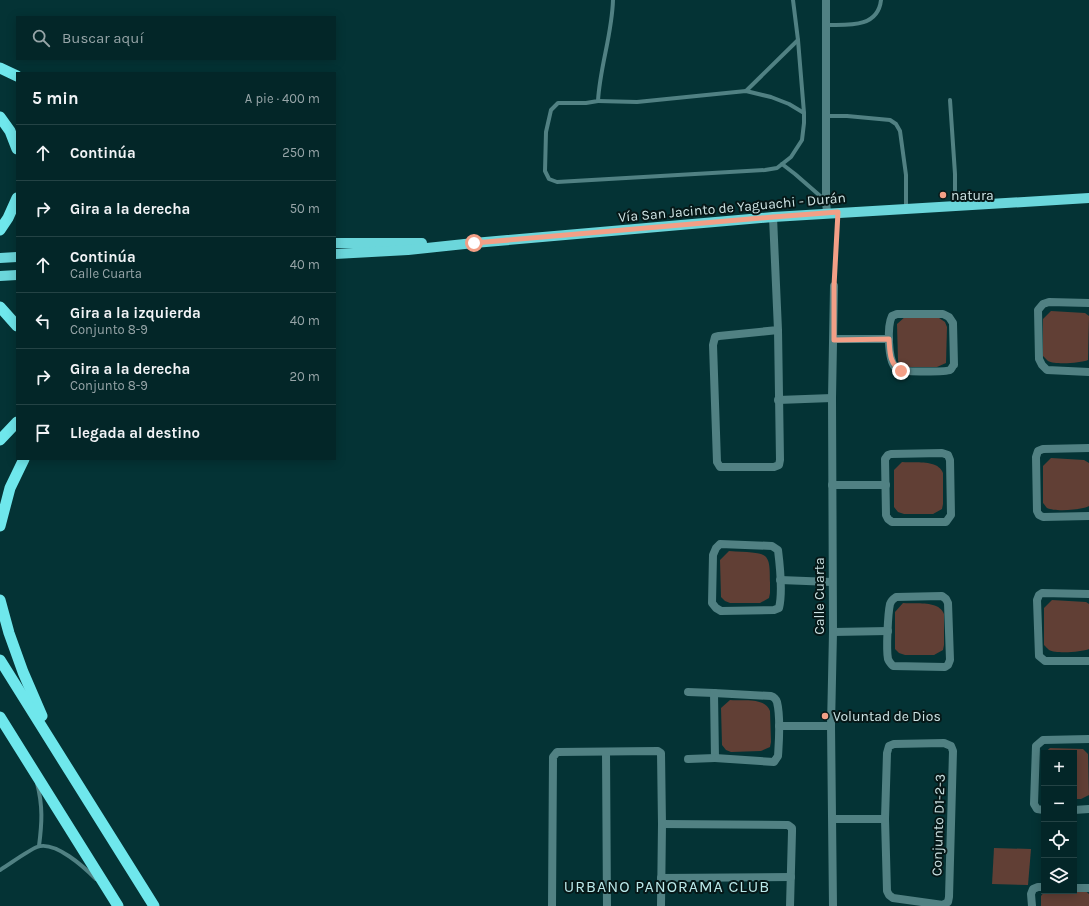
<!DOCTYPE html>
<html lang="es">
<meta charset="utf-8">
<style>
body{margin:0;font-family:Karla,sans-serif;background:#113234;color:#f1f3f6}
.controls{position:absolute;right:12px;bottom:12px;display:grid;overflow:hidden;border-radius:0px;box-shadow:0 2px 10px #0003}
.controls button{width:36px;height:36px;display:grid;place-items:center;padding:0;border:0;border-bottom:1px solid #244345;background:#032628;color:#f1f3f6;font:20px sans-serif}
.stop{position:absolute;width:12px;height:12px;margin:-9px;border:3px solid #f39f86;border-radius:50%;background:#fff}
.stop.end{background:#f39f86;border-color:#fff;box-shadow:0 1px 4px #0008}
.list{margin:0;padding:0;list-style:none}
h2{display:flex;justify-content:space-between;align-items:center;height:52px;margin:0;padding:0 16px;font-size:17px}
h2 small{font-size:13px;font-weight:400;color:#97a5a8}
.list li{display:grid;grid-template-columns:26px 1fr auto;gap:12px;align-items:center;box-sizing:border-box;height:56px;padding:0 16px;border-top:1px solid #244345}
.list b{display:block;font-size:15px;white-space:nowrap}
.list p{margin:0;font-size:13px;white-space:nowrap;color:#97a5a8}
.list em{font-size:13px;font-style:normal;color:#97a5a8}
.icon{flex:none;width:22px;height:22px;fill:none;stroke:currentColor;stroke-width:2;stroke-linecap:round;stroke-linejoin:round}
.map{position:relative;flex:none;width:1089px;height:906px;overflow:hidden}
.search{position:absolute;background:#032628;box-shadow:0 2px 10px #0003;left:16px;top:16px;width:320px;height:44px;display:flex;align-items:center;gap:10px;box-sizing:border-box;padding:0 14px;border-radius:0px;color:#97a5a8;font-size:15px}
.panel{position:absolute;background:#032628;box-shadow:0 2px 10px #0003;left:16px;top:72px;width:320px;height:388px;border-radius:0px}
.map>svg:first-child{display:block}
.green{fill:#613f35}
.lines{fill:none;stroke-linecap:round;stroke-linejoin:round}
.path{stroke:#709193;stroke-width:1.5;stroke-dasharray:3 3;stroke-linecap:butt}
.service{stroke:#518183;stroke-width:4}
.minor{stroke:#518183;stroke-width:8}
.primary{stroke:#6bd6db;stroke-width:10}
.trunk{stroke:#6fe7ec;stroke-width:11}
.route{stroke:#f39f86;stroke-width:5}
.poi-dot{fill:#f39f86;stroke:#061818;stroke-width:1.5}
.labels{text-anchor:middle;stroke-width:4;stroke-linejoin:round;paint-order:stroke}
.poi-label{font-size:14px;fill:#cde3e4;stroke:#061818;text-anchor:start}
.street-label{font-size:14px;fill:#cde3e4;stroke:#061818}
.quarter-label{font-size:16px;letter-spacing:1px;fill:#bbe9ea;stroke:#061818}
</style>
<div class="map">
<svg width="1089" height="906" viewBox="0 0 1089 906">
<rect width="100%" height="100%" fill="#043335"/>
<!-- green -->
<g class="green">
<path d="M1051 311 1085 313 1089 316 1088 360C1081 363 1055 365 1048 361 1047 360 1044 357 1043 356V319Z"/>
<path d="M906 316 939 318 945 322 947 327 946 363 937 367H907L902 366 898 361 897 324Z"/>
<path d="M1051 458 1084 460 1089 463V506C1082 510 1055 512 1047 508 1046 507 1044 504 1043 503V466Z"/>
<path d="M902 462C915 463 938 459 943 473V504L942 509 933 514H904L898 512 894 507V470Z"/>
<path d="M729 551C772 554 770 549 770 593L769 598 760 603H730L725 601 721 597 720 560Z"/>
<path d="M1052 600 1086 602 1089 604V649C1082 652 1056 654 1049 650 1048 649 1046 647 1044 645V608Z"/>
<path d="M903 603C916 604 939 600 944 614V645L943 650 934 655H905L899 653 895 649V612Z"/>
<path d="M730 700C743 701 765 697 770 711L771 742 770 747 761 751 731 752 726 750 722 745 721 708Z"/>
<path d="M1050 748 1083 749 1088 754 1089 795 1081 799H1074V753H1044V796L1041 793V756Z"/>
<path d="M994 848 1031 849 1028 885 992 884Z"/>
<path d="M1083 889 1089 894V906H1041V896L1045 891H1074Z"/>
</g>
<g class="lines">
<!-- path -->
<path class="path" d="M835 277 838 222"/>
<!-- service -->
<g class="service">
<path d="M613 0C612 35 600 66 598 101L586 103H558L551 110 546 132 545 171 549 179 557 182 765 170 777 168 791 157 802 140 804 123V113L798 40 793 0"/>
<path d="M827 25C848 25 878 28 881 0"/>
<path d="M746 91 798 40"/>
<path d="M950 100 955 174V205"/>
<path d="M598 101 637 102 746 91 771 97 789 104 804 113"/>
<path d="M826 116H847L890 120 896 124 900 131 906 175V208"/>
<path d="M782 164 795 174 826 201"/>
<path d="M37 783C43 806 42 823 39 846"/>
<path d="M0 870C10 864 27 851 37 847 55 840 85 868 96 879"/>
</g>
<!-- minor -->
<g class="minor">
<path d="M826 0V201L827 213"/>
<path d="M773 217 778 330 780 460 779 465 774 467H720L717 462 713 345 715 337 719 336 778 330"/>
<path d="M1089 303 1049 302 1043 304 1038 310 1039 359 1042 365 1047 370 1089 372"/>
<path d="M897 314H943L949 317 953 323 954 365C952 366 952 369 950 370 946 372 905 372 901 370 899 370 897 368 895 367 888 359 887 326 892 316Z"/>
<path d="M834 339H889"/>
<path d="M778 400 832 398"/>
<path d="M1089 448 1043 449 1038 451 1036 457 1037 511 1039 515 1043 517 1089 516"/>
<path d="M942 453 948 455 950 460 951 515 946 522H892L888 519 886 515 885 459 888 455 891 454Z"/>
<path d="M832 485H886"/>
<path d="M720 544 772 546 778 550C780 566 783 592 779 608L774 610 721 611 716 608 712 603 713 555 716 548Z"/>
<path d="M780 580 832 582"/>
<path d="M1089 594 1042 593 1039 595 1037 600 1039 656 1045 661H1089"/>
<path d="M942 596 946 599 948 603 950 660 948 665 945 667 893 666C891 664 889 662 888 659 886 649 888 613 890 604 891 601 893 599 896 597Z"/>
<path d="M833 632 888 631"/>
<path d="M688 692 714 693"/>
<path d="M714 693 771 696C774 697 776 699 777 702 781 718 779 740 778 756L774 762 715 758Z"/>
<path d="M779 726H831"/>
<path d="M944 743 951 746 953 751 949 897 948 902 943 905 893 898 889 895 887 891 885 819 887 753 889 746 894 744Z"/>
<path d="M606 752 607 906"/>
<path d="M688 759 715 758"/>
<path d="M1044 810 1037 809 1034 804 1036 746 1043 740 1089 739"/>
<path d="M1074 810 1089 809"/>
<path d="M833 819H885"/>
<path d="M662 824 788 825 792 828V832L790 906"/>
<path d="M661 878 791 877"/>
<path d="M1074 888H1089"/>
<path d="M552 906 553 757 557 752 658 751 661 753 662 824 661 905"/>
<path d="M833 906 831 726 833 632 832 398 834 286"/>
<path d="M1032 906 1031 894 1033 889 1038 887H1044"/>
</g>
<!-- primary -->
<g class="primary">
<path d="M335 243H422"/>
<path d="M335 254 408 250 474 243 773 217 1089 198"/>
<path d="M0 258 17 257"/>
<path d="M0 276 17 275"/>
</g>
<!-- trunk -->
<g class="trunk">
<path d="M0 68 17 76"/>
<path d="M0 117 10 131 17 149"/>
<path d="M0 230 8 218 17 198"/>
<path d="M0 307 17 326"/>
<path d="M0 440 17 422"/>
<path d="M0 526 10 488 24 459"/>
<path d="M0 600 9 633 23 672 42 716"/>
<path d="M0 660 154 906"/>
<path d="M0 717 118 906"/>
</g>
</g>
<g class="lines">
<!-- route -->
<path class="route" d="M474 243 773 217 838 212 834 286V340L889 339C890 352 889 363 901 371"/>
</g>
<!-- markers -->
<g class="poi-dot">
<circle cx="943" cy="195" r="4"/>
<circle cx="825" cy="716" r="4"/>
</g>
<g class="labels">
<!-- poi labels -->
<g class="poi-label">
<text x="951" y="200">natura</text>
<text x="833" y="721">Voluntad de Dios</text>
</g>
<!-- street labels -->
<g class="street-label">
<text transform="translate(732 207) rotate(-5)" y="5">Vía San Jacinto de Yaguachi - Durán</text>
<text transform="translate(819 596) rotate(-90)" y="5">Calle Cuarta</text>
<text transform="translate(938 825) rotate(-88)" y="5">Conjunto D1-2-3</text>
</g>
<!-- quarter labels -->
<g class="quarter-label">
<text x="667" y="892">URBANO PANORAMA CLUB</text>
</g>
</g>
</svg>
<div class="controls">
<button>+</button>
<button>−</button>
<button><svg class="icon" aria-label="locate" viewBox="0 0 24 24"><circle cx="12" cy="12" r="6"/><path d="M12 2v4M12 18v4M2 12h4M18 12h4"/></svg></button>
<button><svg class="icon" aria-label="layers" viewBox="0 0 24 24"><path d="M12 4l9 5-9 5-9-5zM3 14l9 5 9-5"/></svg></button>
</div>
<div class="stop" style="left:474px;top:243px"></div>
<div class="stop end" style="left:901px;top:371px"></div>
<div class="search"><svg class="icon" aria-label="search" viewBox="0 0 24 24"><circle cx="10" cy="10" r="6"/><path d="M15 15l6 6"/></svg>Buscar aquí</div>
<section class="panel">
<h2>5 min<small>A pie · 400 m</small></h2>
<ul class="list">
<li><svg class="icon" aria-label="ahead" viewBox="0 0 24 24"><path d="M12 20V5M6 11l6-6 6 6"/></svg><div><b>Continúa</b></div><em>250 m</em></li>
<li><svg class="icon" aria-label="right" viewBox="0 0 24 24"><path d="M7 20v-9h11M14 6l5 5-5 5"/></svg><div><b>Gira a la derecha</b></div><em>50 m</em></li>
<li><svg class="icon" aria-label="ahead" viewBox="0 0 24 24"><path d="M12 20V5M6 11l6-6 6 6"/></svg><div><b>Continúa</b><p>Calle Cuarta</p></div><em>40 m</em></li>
<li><svg class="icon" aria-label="left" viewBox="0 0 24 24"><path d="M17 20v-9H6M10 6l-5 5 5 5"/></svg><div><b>Gira a la izquierda</b><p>Conjunto 8-9</p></div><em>40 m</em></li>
<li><svg class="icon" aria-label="right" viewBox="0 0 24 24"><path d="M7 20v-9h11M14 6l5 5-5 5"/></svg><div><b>Gira a la derecha</b><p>Conjunto 8-9</p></div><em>20 m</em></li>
<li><svg class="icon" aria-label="arrive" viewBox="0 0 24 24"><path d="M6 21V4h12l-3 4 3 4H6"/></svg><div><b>Llegada al destino</b></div></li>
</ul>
</section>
</div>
